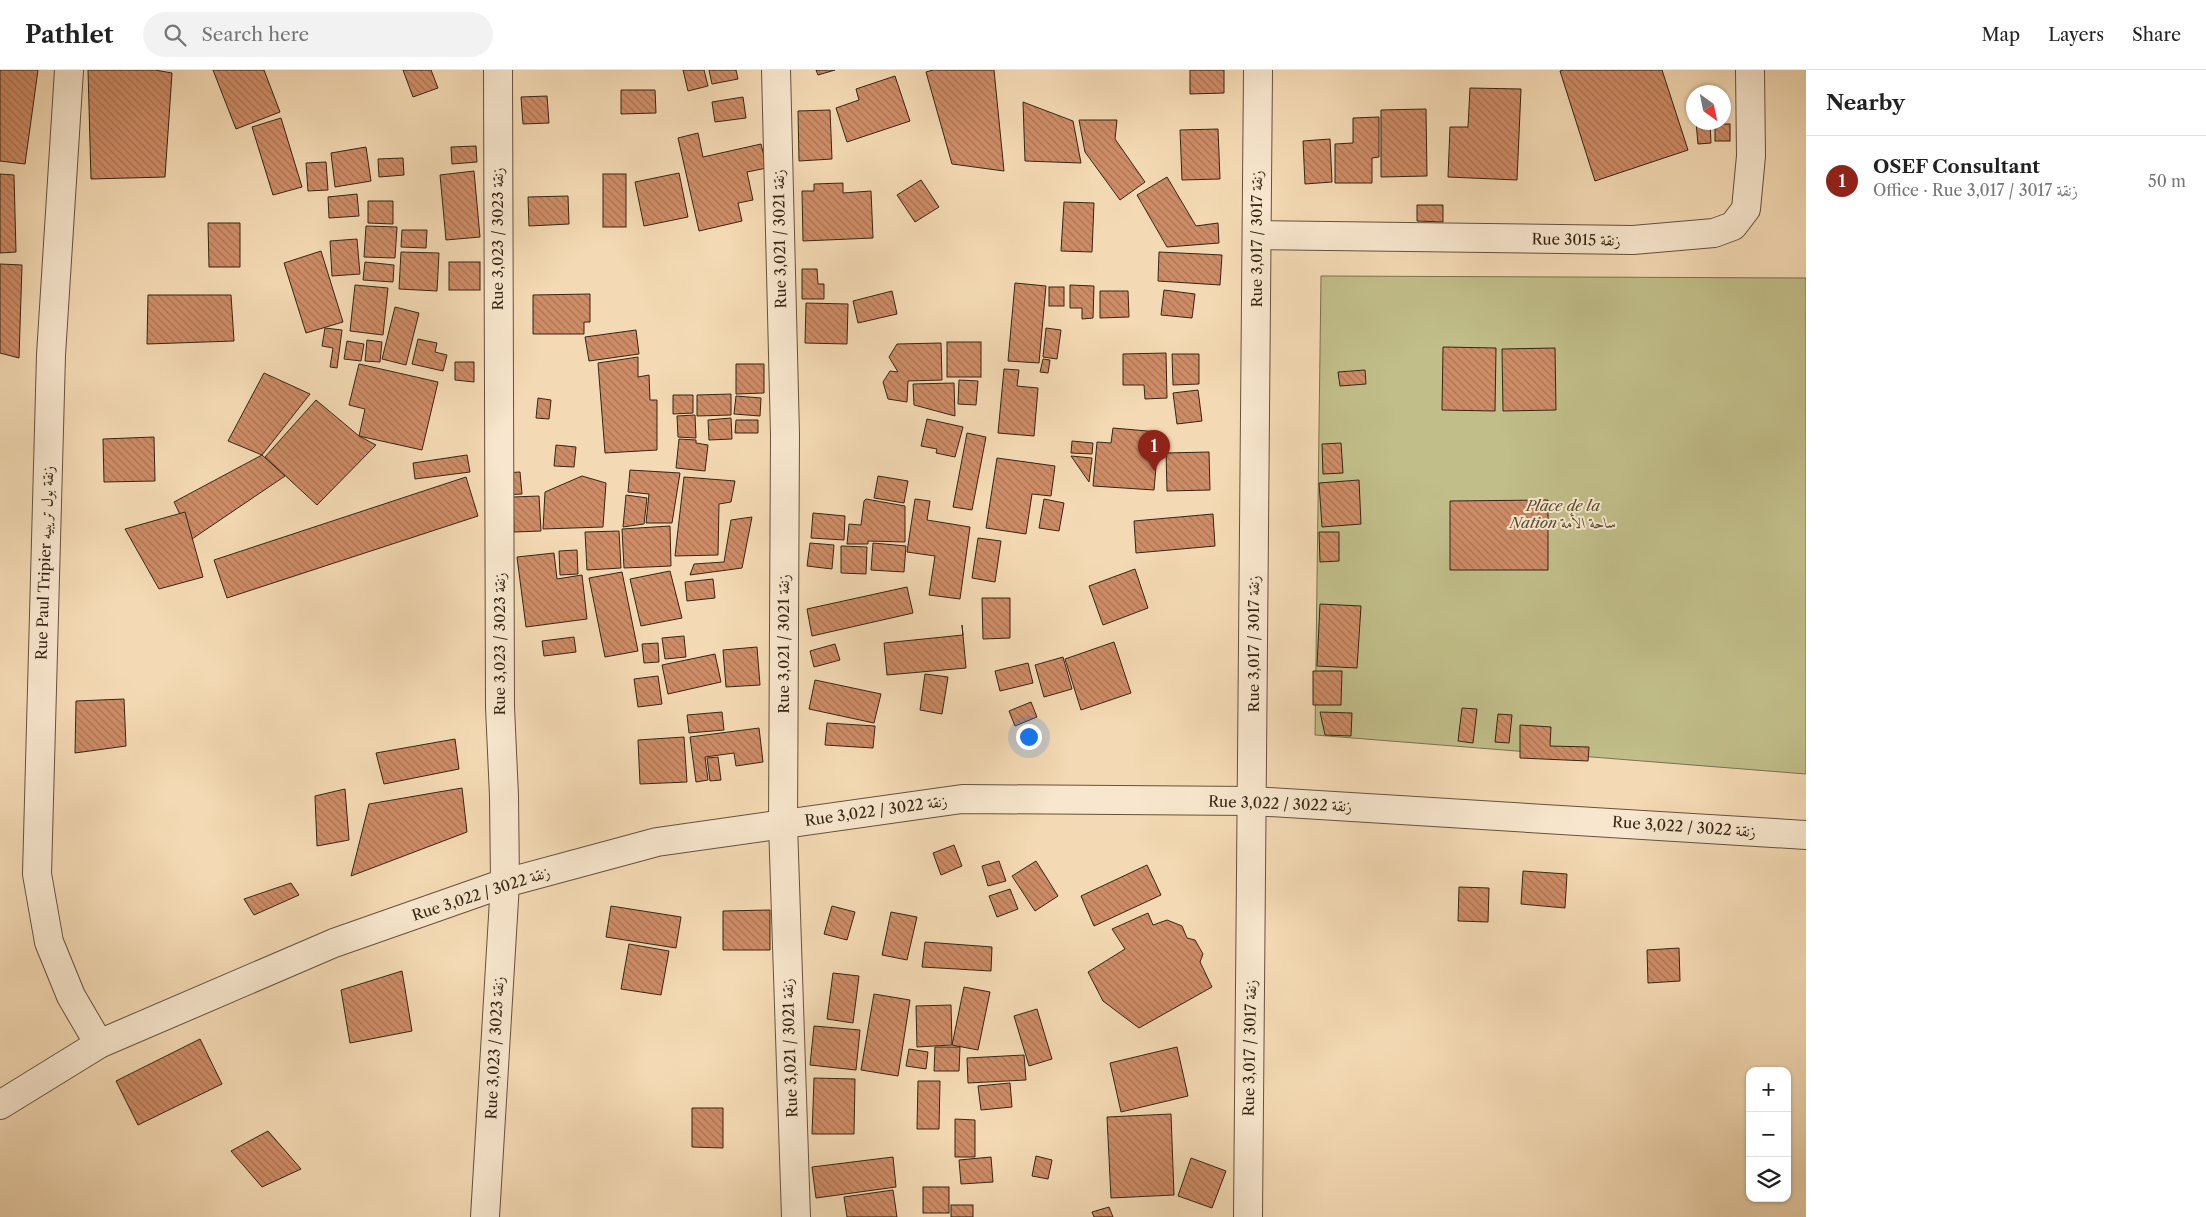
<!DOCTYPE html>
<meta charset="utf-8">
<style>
body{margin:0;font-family:"Libre Caslon Text",Amiri,serif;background:#f2f2f2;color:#222}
.controls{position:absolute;right:15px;bottom:15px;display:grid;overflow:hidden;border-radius:10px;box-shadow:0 1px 4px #0004}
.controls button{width:45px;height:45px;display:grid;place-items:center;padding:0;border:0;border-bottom:1px solid #e0e0e0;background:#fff;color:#222;font:25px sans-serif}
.compass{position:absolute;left:1686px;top:15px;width:45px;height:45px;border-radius:50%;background:#fff;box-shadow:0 1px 4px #0004;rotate:147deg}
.you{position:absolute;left:1028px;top:666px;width:18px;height:18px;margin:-12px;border:4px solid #fff;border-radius:50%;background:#1a73e8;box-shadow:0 0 0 8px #1a73e833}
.badge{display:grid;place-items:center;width:32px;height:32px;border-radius:50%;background:#8f2418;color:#fff;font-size:16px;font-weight:700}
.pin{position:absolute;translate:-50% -41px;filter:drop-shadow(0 1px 2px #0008)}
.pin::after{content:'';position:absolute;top:26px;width:18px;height:15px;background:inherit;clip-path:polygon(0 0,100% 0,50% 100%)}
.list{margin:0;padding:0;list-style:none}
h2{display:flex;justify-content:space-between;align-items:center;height:65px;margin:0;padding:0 20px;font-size:21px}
h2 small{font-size:16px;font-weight:400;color:#767676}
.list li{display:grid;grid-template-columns:32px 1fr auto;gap:15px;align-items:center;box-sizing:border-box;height:90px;padding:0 20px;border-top:1px solid #e0e0e0}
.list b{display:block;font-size:19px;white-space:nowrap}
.list p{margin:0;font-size:16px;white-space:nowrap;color:#767676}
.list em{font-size:16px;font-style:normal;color:#767676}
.icon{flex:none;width:28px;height:28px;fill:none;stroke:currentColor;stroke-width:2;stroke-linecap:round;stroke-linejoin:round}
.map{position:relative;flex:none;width:1806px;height:1147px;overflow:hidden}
header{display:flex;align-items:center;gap:30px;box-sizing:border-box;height:70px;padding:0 25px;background:#fff;border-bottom:1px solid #e0e0e0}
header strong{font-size:24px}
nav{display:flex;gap:28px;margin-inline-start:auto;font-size:18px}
.search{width:350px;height:45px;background:#f2f2f2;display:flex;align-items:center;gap:12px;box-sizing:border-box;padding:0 18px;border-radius:28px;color:#767676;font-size:19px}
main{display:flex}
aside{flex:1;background:#fff}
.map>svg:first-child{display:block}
.garden{fill:#c1be89;stroke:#7a724f}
.building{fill:url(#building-back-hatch);stroke:#342515}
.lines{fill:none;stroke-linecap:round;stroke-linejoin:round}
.minor-casing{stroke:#64523d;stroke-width:30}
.minor{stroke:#f8e7ce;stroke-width:28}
.labels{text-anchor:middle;stroke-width:4;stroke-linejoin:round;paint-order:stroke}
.street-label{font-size:15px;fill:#342515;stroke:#f8e7ce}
.park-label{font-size:15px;font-style:italic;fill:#574b32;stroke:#f8e7ce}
</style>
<header>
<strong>Pathlet</strong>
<div class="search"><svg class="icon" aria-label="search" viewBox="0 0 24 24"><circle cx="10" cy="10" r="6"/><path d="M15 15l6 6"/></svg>Search here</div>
<nav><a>Map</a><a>Layers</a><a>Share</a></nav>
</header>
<main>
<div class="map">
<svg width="1806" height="1147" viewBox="0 0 1806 1147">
<defs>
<pattern id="building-back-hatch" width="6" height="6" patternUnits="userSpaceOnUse" patternTransform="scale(1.25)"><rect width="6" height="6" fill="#cf8d67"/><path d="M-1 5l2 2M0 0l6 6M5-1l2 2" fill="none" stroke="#a97354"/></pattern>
</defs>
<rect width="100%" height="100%" fill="#f4dab4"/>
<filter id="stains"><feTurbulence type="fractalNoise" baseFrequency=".004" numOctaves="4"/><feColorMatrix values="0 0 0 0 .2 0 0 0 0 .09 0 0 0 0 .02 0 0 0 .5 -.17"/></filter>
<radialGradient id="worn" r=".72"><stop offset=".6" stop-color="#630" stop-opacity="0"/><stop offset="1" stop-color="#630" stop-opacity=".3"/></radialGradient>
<!-- garden -->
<path class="garden" d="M1321 206 1806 208V704L1315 665Z"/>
<!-- building -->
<g class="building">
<path d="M0 0H38L25 94 0 91Z"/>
<path d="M88 0H155L172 3 165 107 91 109Z"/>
<path d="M213 0H264L280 42 236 59Z"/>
<path d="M403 0H431L438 18 413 27Z"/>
<path d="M683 0H704L708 16 688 21Z"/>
<path d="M709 0H736L738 9 712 14Z"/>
<path d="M816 0H835L818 5Z"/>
<path d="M933 0H994L1004 101 952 94 926 2Z"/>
<path d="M1190 0H1224V23L1190 24Z"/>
<path d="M1563 0H1662L1688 80 1595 111 1560 1Z"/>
<path d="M895 6 910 51 847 72 836 38 859 30 856 19Z"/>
<path d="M1470 18 1521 19 1517 110 1448 107 1450 57H1468Z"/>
<path d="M621 20H655L656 43 621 44Z"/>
<path d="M547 26 549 53 523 54 521 27Z"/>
<path d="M743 27 746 48 715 52 712 32Z"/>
<path d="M1023 32 1073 51 1081 93 1025 91Z"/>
<path d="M1426 39 1427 106 1381 107V40Z"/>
<path d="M830 40 832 89 799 91 798 41Z"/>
<path d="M1379 47V87L1372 88V113H1335V74L1353 73V48Z"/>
<path d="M281 48 302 117 273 125 252 57Z"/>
<path d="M1079 50H1117L1115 69 1145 112 1120 130 1085 82Z"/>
<path d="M1696 52H1710L1711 73 1698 74Z"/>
<rect x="1715" y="54" width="15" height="17"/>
<path d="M1218 59 1220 109 1182 110 1180 60Z"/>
<path d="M698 63 703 87 761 74 767 98 747 102 753 130 738 133 742 151 699 161 678 68Z"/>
<path d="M1330 69 1332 112 1305 114 1303 71Z"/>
<path d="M476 76 477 92 452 94 451 77Z"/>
<path d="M366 77 371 111 335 117 331 83Z"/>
<path d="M403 88 404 105 379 107 378 89Z"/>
<path d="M326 92 328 120 308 121 306 93Z"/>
<path d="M474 101 480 167 446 170 440 105Z"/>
<path d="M679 103 688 147 644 156 635 112Z"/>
<path d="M0 104 14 105 16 182 0 183Z"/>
<rect x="603" y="104" width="23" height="53"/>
<path d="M1167 107 1196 156 1218 153 1219 173 1167 177 1137 125Z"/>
<path d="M921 110 939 137 915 152 897 125Z"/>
<path d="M843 113V123L871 121 873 168 803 171 802 121H814V114Z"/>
<path d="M357 124 359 146 329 148 328 127Z"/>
<path d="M568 126 569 154 529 156 528 127Z"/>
<path d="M368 131H393V154L368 153Z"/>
<path d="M1064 132 1094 133 1092 182 1061 181Z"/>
<path d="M1417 135H1443V152L1417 151Z"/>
<path d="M208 153H240V197H209Z"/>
<path d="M366 156 397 157 395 188 364 187Z"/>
<path d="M402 160H427L426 178 401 177Z"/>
<path d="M357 169 360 204 332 206 330 171Z"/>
<path d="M321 181 343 252 306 263 284 193Z"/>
<path d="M401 182 439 183 437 221 399 219Z"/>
<path d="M1159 182 1222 185 1220 215 1158 211Z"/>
<path d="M365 192 394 195 393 212 363 210Z"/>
<rect x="449" y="192" width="31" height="28"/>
<path d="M0 194 22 195 19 288 0 283Z"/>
<path d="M802 199H817L818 214H824V229H802Z"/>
<path d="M1015 213 1046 216 1039 293 1008 291Z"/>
<path d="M355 215 388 218 383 265 350 261Z"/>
<path d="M1070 215 1094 216 1093 248 1082 249V238H1070Z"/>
<rect x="1049" y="217" width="15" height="19"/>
<path d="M1164 220 1195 224 1192 248 1161 245Z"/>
<path d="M892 221 897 244 858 253 853 231Z"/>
<path d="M1100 221H1128L1129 247 1100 248Z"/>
<path d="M590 224V252H584V264H533V225Z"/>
<path d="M148 225H231L234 271 147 274Z"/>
<path d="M806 233 848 234 847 274 805 273Z"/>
<path d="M395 237 419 243 406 295 382 289Z"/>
<path d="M325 258 342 260 337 298 330 297 333 278 322 276Z"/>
<path d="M1046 258 1061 260 1057 289 1043 287Z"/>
<path d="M636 260 639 284 589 291 585 267Z"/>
<path d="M418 269 437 273 435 282 447 285 443 301 412 294Z"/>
<path d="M367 270 382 272 380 292 365 291Z"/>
<path d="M347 271 364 274 361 291 344 289Z"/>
<rect x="947" y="272" width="34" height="35"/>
<path d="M941 273 942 310 908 311 907 332 888 329 883 312 890 301 898 302 889 287 897 274Z"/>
<path d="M1443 277 1496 278 1495 341 1442 340Z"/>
<path d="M1555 278 1556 340 1503 341 1502 279Z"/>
<path d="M1166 283 1167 328 1145 329 1144 315H1123V284Z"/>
<path d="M1172 284H1199V314L1173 315Z"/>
<path d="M638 287V307L649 305 650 330H657V380L605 383 598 293Z"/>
<path d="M1043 289 1050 290 1048 303 1040 302Z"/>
<path d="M455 292H474V312L455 310Z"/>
<path d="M359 294 438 312 422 380 359 366 365 339 349 335Z"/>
<path d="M736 294H764V323L736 324Z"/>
<path d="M1004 299 1019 300 1017 316 1038 318 1034 366 998 363Z"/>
<path d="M1365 300 1366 314 1340 316 1338 302Z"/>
<path d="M264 303 310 324 262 385 228 371Z"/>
<path d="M959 310 978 311 976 335 958 334Z"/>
<path d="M954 313 955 346 914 335 913 314Z"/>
<path d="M1198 320 1202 351 1177 354 1173 323Z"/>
<path d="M731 324V345L697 346V325Z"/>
<path d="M673 325H693V343L673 344Z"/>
<path d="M736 326 761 328 760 346 734 344Z"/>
<path d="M538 328 551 330 549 349 536 348Z"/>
<path d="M316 330 359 366 376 375 317 435 265 387Z"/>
<path d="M695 345 696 368 678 367 677 346Z"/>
<path d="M731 348 732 369 709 370 708 350Z"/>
<path d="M927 349 963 357 955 387 936 383 937 379 921 376Z"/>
<path d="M736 350H758V363H735Z"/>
<path d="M1113 358 1159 362 1154 420 1093 416 1097 372 1111 373Z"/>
<path d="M967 363 986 367 972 440 953 437Z"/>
<path d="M154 367 155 411 104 412 103 369Z"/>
<path d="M679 369 696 370V373L708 375 705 401 676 398Z"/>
<path d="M1072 371 1093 373 1092 384 1071 383Z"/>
<path d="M1341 373 1343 403 1323 404 1322 374Z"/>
<path d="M556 375 576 377 574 397 554 396Z"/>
<path d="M1209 382 1210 420 1167 421 1166 383Z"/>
<path d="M262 385 285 406 192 469 174 432Z"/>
<path d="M467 385 470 402 415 409 413 393Z"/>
<path d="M1071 386 1092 388 1089 412Z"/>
<path d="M997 388 1055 396 1051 426 1032 424 1026 464 986 458Z"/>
<path d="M630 400 680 403 672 453H646L649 424 628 422Z"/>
<path d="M520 402 522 424 503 425 502 403Z"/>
<path d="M582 406 606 413 603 457 543 459 545 422Z"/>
<path d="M878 406 908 411 904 433 874 428Z"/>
<path d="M466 407 478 446 227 528 214 490Z"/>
<path d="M684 407 735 411 731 432 719 434 718 485 675 486Z"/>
<path d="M1359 410 1361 454 1322 457 1319 413Z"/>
<path d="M626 425 647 428 644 454 623 457Z"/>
<path d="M539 426 541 461 514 462 513 427Z"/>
<path d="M866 429 905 436V472L868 471V474H847L849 454 861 455 864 431Z"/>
<path d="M915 429 930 431 927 450 970 457 960 529 929 525 935 486 907 482Z"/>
<path d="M1044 429 1064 433 1059 461 1039 458Z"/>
<path d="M1548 430V500H1450V431Z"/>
<path d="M185 442 203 507 159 519 125 459Z"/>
<path d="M813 443 845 446 844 470 811 468Z"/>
<path d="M1213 444 1215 476 1136 483 1134 451Z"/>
<path d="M752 447 742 498 690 505 694 494 724 492 731 450Z"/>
<path d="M670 456 671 496 624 498 622 459Z"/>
<path d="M619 461 621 498 587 500 585 462Z"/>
<path d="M1319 462H1339V491L1320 492Z"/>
<path d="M978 468 1001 471 995 512 972 508Z"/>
<path d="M810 473 834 475 832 499 807 496Z"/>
<path d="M873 473 906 476 904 502 871 500Z"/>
<path d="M841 476 867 477 866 504 841 503Z"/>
<path d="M577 480 578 504 560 505 559 481Z"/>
<path d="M554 483 557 509 582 505 587 549 526 557 517 487Z"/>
<path d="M1135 499 1148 538 1103 555 1089 516Z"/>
<path d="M670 501 682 548 641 556 630 509Z"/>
<path d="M622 502 638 581 605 587 589 508Z"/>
<path d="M713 509 715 528 687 531 685 512Z"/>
<path d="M907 517 913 543 812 566 807 539Z"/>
<path d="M982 528H1010V568L983 569Z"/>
<path d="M1320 534 1361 536 1357 598 1317 596Z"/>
<path d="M962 555 966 598 887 605 884 573 963 565Z"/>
<path d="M684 566 686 587 665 589 662 568Z"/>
<path d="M574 567 576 582 544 586 542 571Z"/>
<path d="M1114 572 1131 623 1081 640 1065 589Z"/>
<path d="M658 573 659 592 644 593 642 574Z"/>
<path d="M835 574 840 590 814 597 810 581Z"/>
<path d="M757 577 760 615 726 617 723 580Z"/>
<path d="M715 584 721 612 668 624 662 595Z"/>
<path d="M1063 587 1072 619 1044 627 1035 595Z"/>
<path d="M1028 593 1033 613 1000 621 995 601Z"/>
<path d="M1313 601H1342L1341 635H1313Z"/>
<path d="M925 604 948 607 942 644 920 640Z"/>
<path d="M658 606 662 634 638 637 634 609Z"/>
<path d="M815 610 881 624 874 653 809 639Z"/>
<path d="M124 629 126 676 75 683 76 631Z"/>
<path d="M1031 632 1037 647 1015 656 1009 641Z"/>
<path d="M1462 638 1477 639 1473 673 1458 671Z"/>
<path d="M722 642 724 660 689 663 687 645Z"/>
<path d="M1320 642 1352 643 1351 666 1325 665Z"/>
<path d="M1498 644 1512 645 1509 673 1495 672Z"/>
<path d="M827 653 875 656 873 678 825 675Z"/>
<path d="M1520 655 1551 657 1550 676 1589 677 1588 691 1520 688Z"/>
<path d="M759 658 763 692 736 696 734 683 705 687 708 710 696 712 690 667Z"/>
<path d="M684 667 687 712 640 714 638 670Z"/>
<path d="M455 669 459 699 384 714 376 683Z"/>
<path d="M718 687 721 710 710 711 707 688Z"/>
<path d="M462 718 467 762 351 806 369 734Z"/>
<path d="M345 719 349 770 317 776 315 726Z"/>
<path d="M954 775 962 796 941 805 933 783Z"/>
<path d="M999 791 1006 811 988 816 982 796Z"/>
<path d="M1036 791 1058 826 1035 841 1012 806Z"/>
<path d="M1147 795 1161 825 1094 856 1081 826Z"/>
<path d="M1523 801 1567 804 1565 838 1521 834Z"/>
<path d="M291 813 299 825 254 845 244 829Z"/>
<path d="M1459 817 1489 818 1488 852 1458 851Z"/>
<path d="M1010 819 1018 839 997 847 989 826Z"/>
<path d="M611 836 681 847 676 878 606 867Z"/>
<path d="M832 836 855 842 847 870 824 864Z"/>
<path d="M770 840V880H723V841Z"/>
<path d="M891 842 917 847 907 890 882 885Z"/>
<path d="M1148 843 1153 855 1167 850 1182 856 1187 868 1195 870 1203 884 1200 892 1212 917 1139 958 1103 931 1088 902 1125 879 1112 859Z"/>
<path d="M925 872 992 877 991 901 922 897Z"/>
<path d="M629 874 669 881 661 925 621 919Z"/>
<path d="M1679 878 1680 911 1648 913 1647 880Z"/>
<path d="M402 901 412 961 350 973 341 920Z"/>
<path d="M833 903 859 906 853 953 827 949Z"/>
<path d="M964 917 990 922 978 980 952 975Z"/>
<path d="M874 924 910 930 898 1006 861 1000Z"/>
<path d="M951 935 952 975 917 977 916 936Z"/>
<path d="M1037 939 1052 989 1029 996 1014 946Z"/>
<path d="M814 956 860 960 856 1000 810 995Z"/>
<path d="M200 969 222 1014 138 1055 116 1011Z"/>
<path d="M935 977H960L959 1001H934Z"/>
<path d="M1177 977 1188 1026 1121 1042 1110 993Z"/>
<path d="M909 979 928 982 926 999 906 996Z"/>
<path d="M1024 985 1026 1010 968 1013 967 988Z"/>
<path d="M814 1008 855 1009 854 1064H812Z"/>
<path d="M918 1011H940L939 1059H917Z"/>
<path d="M1010 1013 1012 1037 981 1040 978 1016Z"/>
<path d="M692 1038H723V1078L692 1077Z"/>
<path d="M1171 1044 1174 1125 1111 1128 1107 1047Z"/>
<path d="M955 1049 975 1050V1087H955Z"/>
<path d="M268 1061 301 1099 262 1117 231 1081Z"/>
<path d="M1036 1086 1052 1090 1048 1109 1032 1106Z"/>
<path d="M893 1087 896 1117 816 1128 812 1097Z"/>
<path d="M991 1087 993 1112 961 1114 959 1090Z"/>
<path d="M1191 1088 1226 1101 1212 1138 1178 1126Z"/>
<rect x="923" y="1117" width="26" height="26"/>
<path d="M893 1120 897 1147H847L844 1127Z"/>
<rect x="951" y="1135" width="22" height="12"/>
<path d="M1109 1137 1113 1147H1094L1092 1142Z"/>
</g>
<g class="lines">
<!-- minor casing -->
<g class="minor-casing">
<g id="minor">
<path d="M69 0 51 285 37 804 49 872 71 926 99 974"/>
<path d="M776 0 785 365 783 754 796 1147"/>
<path d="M1257 165 1633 170 1714 163 1733 156 1746 139 1751 86 1750 0"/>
<path d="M0 1035 99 974 334 873 505 813 657 772 962 729 1253 731 1806 765"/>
<path d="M485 1147 505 813 504 726 500 637 498 0"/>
<path d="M1248 1147 1258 0"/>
</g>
</g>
<!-- minor -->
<use href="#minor" class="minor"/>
</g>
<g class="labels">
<!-- street labels -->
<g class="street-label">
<text transform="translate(498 169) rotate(-90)" y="5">Rue 3,023 / زنقة 3023</text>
<text transform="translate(780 169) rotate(-91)" y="5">Rue 3,021 / زنقة 3021</text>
<text transform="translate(1257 169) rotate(-90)" y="5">Rue 3,017 / زنقة 3017</text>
<text transform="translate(1576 170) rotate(1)" y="5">Rue 3015 زنقة</text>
<text transform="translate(45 493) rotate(-88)" y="5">Rue Paul Tripier زنقة بول تريبيه</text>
<text transform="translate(500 574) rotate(-90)" y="5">Rue 3,023 / زنقة 3023</text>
<text transform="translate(784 574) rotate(-90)" y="5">Rue 3,021 / زنقة 3021</text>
<text transform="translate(1254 574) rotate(-90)" y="5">Rue 3,017 / زنقة 3017</text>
<text transform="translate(1280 734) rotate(2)" y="5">Rue 3,022 / زنقة 3022</text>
<text transform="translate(876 741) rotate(-8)" y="5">Rue 3,022 / زنقة 3022</text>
<text transform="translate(1684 757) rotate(4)" y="5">Rue 3,022 / زنقة 3022</text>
<text transform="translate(481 824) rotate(-18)" y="5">Rue 3,022 / زنقة 3022</text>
<text transform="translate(495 978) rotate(-87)" y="5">Rue 3,023 / زنقة 3023</text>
<text transform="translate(790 978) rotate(-92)" y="5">Rue 3,021 / زنقة 3021</text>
<text transform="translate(1250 978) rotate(-89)" y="5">Rue 3,017 / زنقة 3017</text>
</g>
<!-- park labels -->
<g class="park-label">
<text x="1563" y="441">Place de la<tspan x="1563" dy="17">Nation ساحة الأمة</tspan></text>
</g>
</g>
<rect width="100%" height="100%" filter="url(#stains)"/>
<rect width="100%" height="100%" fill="url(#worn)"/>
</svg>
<div class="controls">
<button>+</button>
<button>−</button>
<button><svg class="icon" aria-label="layers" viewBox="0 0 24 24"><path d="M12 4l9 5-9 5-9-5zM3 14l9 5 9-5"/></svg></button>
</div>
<svg class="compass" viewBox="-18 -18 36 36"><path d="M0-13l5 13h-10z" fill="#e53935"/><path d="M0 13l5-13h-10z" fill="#767676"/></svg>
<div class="you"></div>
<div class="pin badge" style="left:1154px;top:401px">1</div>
</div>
<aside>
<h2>Nearby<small></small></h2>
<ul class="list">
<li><span class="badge">1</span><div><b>OSEF Consultant</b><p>Office · Rue 3,017 / زنقة 3017</p></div><em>50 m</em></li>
</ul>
</aside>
</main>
